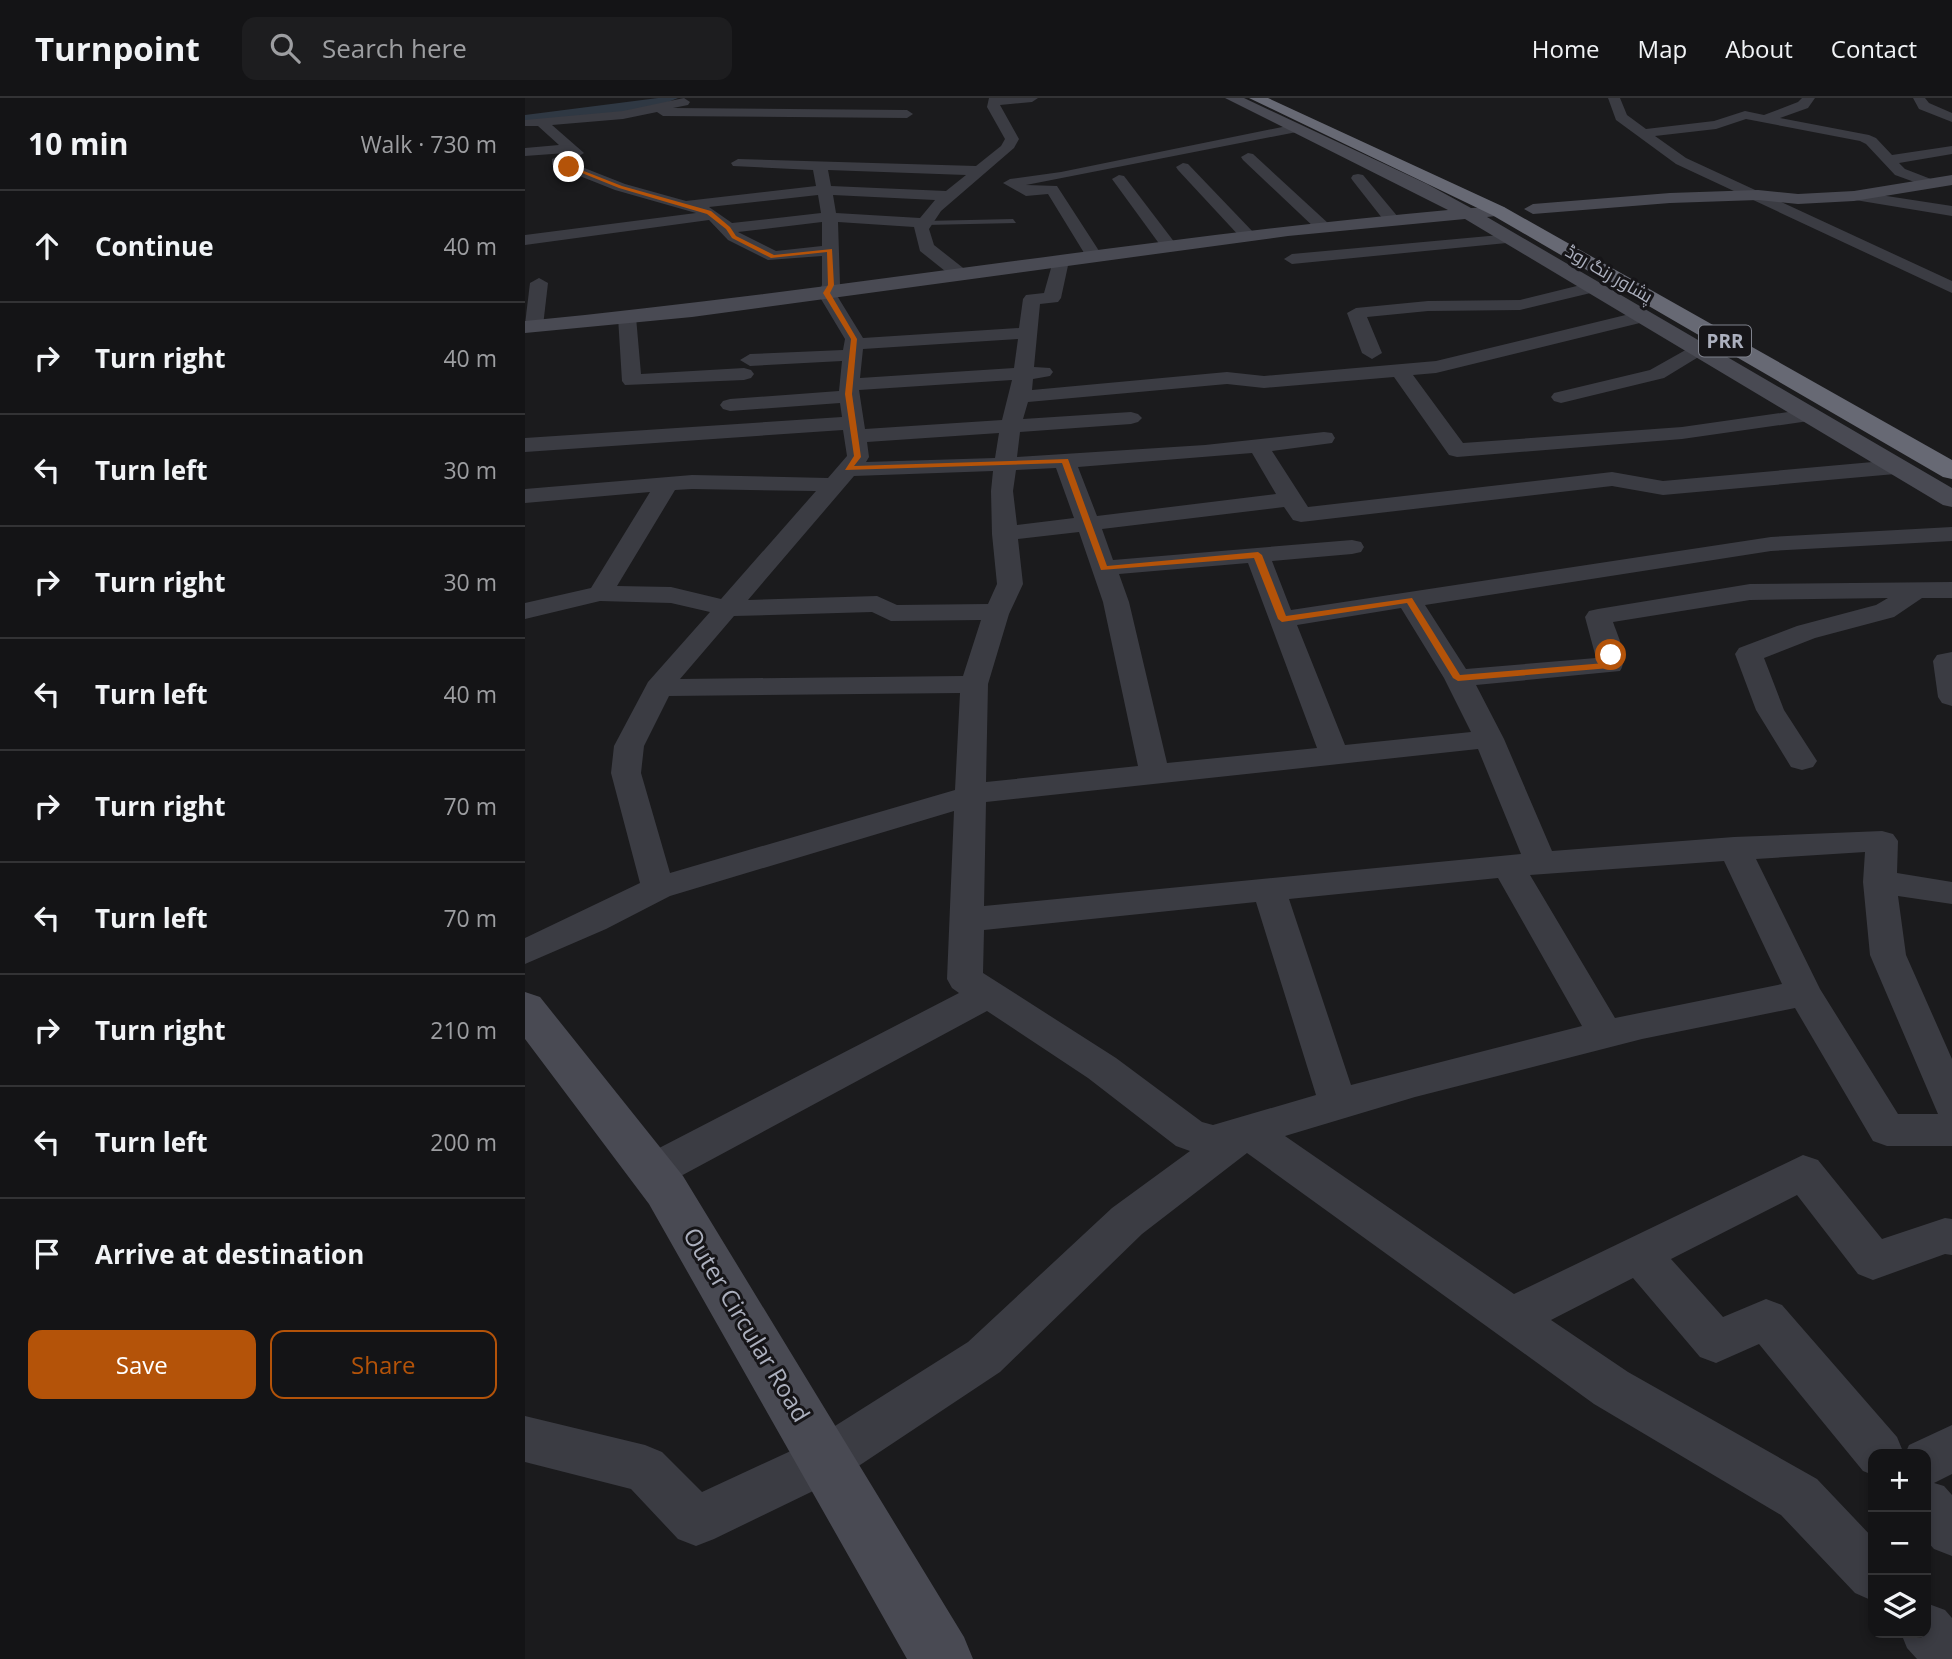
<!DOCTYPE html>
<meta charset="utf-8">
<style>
body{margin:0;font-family:"Open Sans",Cairo,sans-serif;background:#1d1d1f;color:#f1f3f6}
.controls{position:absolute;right:21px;bottom:21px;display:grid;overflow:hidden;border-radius:14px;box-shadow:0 4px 10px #0003}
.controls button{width:63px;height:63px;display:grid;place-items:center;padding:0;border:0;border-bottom:2px solid #333335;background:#141416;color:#f1f3f6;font:35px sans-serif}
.stop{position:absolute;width:21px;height:21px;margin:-16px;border:5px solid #b45309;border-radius:50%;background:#fff}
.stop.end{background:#b45309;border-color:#fff;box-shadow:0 2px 7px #0008}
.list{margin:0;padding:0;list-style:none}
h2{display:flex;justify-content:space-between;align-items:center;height:91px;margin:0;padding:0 28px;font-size:30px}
h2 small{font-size:23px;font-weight:400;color:#9d9ea1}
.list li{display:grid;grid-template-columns:46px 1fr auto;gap:21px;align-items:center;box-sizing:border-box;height:112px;padding:0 28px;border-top:2px solid #333335}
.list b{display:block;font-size:26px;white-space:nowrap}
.list em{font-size:23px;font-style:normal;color:#9d9ea1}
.actions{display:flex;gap:14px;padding:21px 28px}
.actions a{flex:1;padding:16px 0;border:2px solid #b45309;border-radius:14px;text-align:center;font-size:24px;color:#b45309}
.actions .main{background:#b45309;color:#fff}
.icon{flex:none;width:38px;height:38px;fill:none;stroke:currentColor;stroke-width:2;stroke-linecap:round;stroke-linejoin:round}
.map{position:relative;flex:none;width:1427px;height:1561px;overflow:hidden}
header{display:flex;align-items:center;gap:42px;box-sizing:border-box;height:98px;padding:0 35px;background:#141416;border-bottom:2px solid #333335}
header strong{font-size:33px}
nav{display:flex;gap:38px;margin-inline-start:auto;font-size:24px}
.search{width:490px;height:63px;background:#1d1d1f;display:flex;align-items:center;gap:18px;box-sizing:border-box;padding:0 24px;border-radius:14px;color:#9d9ea1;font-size:26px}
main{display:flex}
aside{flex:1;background:#141416}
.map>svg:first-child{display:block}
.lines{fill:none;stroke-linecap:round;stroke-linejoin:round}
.canal{fill:#2f3843;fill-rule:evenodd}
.lane{fill:#3b3c43;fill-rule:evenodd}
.street{fill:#3b3c43;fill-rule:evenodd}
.secondary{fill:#494a53;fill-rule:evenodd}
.highway{fill:#676974;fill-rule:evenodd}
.route{fill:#b45309}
.labels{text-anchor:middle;stroke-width:6;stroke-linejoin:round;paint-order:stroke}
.far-street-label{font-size:18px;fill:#acb0be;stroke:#161518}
.shield{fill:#161518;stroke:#7f828c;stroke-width:2}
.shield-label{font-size:19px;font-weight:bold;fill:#acb0be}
.near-street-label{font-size:24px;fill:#acb0be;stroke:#161518}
</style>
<header>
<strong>Turnpoint</strong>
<div class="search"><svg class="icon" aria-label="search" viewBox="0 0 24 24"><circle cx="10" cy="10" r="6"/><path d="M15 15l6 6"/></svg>Search here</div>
<nav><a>Home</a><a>Map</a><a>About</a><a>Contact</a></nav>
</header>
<main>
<aside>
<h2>10 min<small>Walk · 730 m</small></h2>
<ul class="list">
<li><svg class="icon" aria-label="ahead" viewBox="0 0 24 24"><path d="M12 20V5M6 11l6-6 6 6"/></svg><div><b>Continue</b></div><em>40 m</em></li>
<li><svg class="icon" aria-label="right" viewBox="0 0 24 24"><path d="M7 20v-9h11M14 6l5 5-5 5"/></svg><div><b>Turn right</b></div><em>40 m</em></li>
<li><svg class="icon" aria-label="left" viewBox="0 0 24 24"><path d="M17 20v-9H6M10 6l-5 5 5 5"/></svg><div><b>Turn left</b></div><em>30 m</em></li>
<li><svg class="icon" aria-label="right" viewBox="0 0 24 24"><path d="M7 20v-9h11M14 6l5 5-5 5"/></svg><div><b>Turn right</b></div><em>30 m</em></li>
<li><svg class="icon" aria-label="left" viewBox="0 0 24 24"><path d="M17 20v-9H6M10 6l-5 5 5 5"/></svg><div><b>Turn left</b></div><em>40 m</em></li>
<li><svg class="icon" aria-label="right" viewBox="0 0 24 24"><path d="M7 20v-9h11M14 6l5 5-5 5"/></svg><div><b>Turn right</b></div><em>70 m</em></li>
<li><svg class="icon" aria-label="left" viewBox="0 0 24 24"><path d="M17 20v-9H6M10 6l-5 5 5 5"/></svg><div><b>Turn left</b></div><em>70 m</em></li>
<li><svg class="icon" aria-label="right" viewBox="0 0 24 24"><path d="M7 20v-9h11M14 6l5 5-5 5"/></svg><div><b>Turn right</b></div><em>210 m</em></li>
<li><svg class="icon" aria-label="left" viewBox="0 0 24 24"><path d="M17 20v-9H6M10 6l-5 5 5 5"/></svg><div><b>Turn left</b></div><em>200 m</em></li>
<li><svg class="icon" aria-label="arrive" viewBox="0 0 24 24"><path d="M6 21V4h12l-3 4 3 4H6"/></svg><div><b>Arrive at destination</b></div></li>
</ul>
<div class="actions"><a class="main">Save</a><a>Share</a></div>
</aside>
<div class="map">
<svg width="1427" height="1561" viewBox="0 0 1427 1561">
<rect width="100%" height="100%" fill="#1b1b1d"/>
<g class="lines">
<!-- canal -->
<path class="canal" d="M133 0H153L126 11 0 25V17Z"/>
<!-- lane -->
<path class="lane" d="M488 121 491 125 400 127 396 125 400 123Z"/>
<!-- street -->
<g class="street">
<path d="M159 0 165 4 163 7 148 10 382 12 388 16 382 20 138 18 132 14 98 21 27 27 59 55 44 64 100 86 161 103 291 88 288 72 208 68 206 65 213 61 451 68 476 48 480 41 462 9 464 0H513L507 4 475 7 494 41 489 50 416 113 404 131 409 147 442 173 445 177 442 181H430L395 153 389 129 313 124 315 187 311 196 338 240 494 230 498 201 501 197 519 195 528 163 530 159H542L544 163 536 200 533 204 515 206 509 269 525 270 528 274 525 278 508 281 507 292 702 274 739 278 911 263 1117 213 1126 219 1123 223 911 275 888 277 938 345 1157 329 1284 311 1291 313 1294 317 1291 321 1284 323 1157 341 932 359 924 357 869 279 739 290 702 286 503 304 498 321 606 314 613 316 617 320 613 324 606 326 495 334 492 359 680 347 799 334 807 335 810 340 807 345 747 353 783 409 1087 374 1138 383 1370 362 1378 364 1381 369 1378 374 1370 376 1138 397 1087 388 776 424 768 422 759 409 577 431 588 462 827 442 836 444 839 449 836 454 827 456 747 463 766 512 1246 439 1427 429V443L1246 453 900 507 941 571 1071 560 1060 519 1064 513 1073 511 1225 486 1427 484V500H1397L1369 519 1290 540 1239 560 1259 612 1292 663 1288 669 1277 672 1266 669 1231 612 1210 556 1214 550 1272 528 1351 507 1363 500 1225 502 1088 524C1093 539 1104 559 1095 573L951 587 979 641 1027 753 1209 739 1357 733 1368 736 1373 743 1372 775 1427 784V806L1373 798 1381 857 1427 961V1048H1362L1348 1043 1270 910 1117 941 890 999 760 1038 989 1196 1278 1057 1293 1062 1357 1141 1420 1120 1427 1121V1157L1420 1156 1348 1182 1333 1176 1272 1097 1146 1161 1198 1219 1241 1201 1257 1207 1372 1339 1379 1356H1348V1377L1338 1373 1234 1246 1191 1265 1175 1259 1108 1180 1026 1222 1103 1274 1292 1381 1348 1440V1503L1330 1495 1256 1417 1069 1306 722 1055 617 1136 475 1274 317 1379 189 1441 171 1448 153 1441 106 1391 0 1364V1318L120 1347 137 1354 177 1394 283 1345 443 1244 587 1110 665 1053 651 1048 563 980 462 913 141 1086 126 1091 111 1086 105 1074 111 1062 434 895 427 890 422 881 429 713 145 798 81 831 0 866V840L115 785 86 675 89 648 123 584 185 514 146 505 75 503 0 521V505L66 490 125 394 0 405V391L167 377 303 380 322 358 318 332 0 354V340L317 319 315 305 205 313 198 311 195 307 198 303 205 301 314 293 317 263 225 268 215 262 225 256 318 252 320 241 293 196 297 187V158L243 162 203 142 184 122 0 147V137L171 115 90 92 27 67V61L41 55 0 58V50L34 47 13 28H0V22L98 13ZM303 72 441 77 421 93 306 88ZM293 97 296 115 207 125 184 109ZM308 97 410 102 395 120 311 115ZM297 124V148L251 153 213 134ZM493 241 489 270 335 280 338 251ZM487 282 477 322 340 331 334 292ZM474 335 470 360 341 364 344 359 342 344ZM727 355 751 396 572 418 553 369ZM531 370 549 420 492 427 488 393 491 372ZM468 373 466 393 467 436 472 486 463 506 372 507 352 498 223 502 329 378ZM167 391 291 393 196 501 146 489 92 488 150 392ZM554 434 578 504 613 668 461 684 463 586 484 516 498 486 493 441ZM723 465 792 650 642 665 604 504 594 476ZM876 510 919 580 946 634 820 647 772 527ZM347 514 366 523 456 522 438 578 155 581 209 518ZM435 595 430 692 145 775 116 675 119 648 144 598ZM953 651 996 756 459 808 461 704ZM1340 754 1338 784 1345 857 1413 1016H1373L1295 891 1231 761ZM1199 763 1257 886 1090 920 1005 777ZM973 780 1057 928 826 987 764 801ZM731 804 791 997 688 1027 677 1024 591 960 458 875 459 832Z"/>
<path d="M1083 0H1095L1102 17 1121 31 1189 23 1220 13 1239 17 1273 4 1277 0H1290L1283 10 1255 20 1344 37 1351 40 1367 57 1427 48V56L1374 65 1380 71 1411 83 1413 86 1411 89 1406 90 1370 77 1341 46 1335 43 1221 21 1191 31 1130 38 1161 60 1427 183V195L1151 66 1091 22Z"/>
<path d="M1388 0H1400L1404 5 1427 15V24L1394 11Z"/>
<path d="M772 26 779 30 777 33 501 87 532 88 578 159 570 164 564 163 523 96 501 98 478 85 485 81 536 74Z"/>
<path d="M723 55 728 56 804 126 806 129 804 132H792L718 62 716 59Z"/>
<path d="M658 65 663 66 729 135 731 138 729 141H717L653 72 651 69Z"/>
<path d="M833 76 838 77 873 119 875 122 873 125H861L828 83 826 80 828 77Z"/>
<path d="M594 77 599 78 650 145 652 148 650 151H638L587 81Z"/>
<path d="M1329 93 1427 108V118L1324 101 1321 98Z"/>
<path d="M986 136 992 138 994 141 992 144 767 166 759 161 767 156Z"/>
<path d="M14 180 23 185 18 228 9 234 2 232 0 226 5 185Z"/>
<path d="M1068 184 1077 189 1074 193 995 212 903 213 842 219 857 255 847 261 837 255 822 215 831 210 903 203 995 202Z"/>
<path d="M102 213 111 219 116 276 219 270 226 272 229 276 226 280 219 282 100 287 97 283 93 219Z"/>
<path d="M1173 245 1183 251 1180 255 1139 280 1036 305 1029 303 1026 299 1029 295 1125 272Z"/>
<path d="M1427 554V608L1417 605 1413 599 1408 563 1412 557Z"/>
<path d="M1427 1327V1376L1409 1385 1419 1388 1427 1397V1458L1409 1451 1401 1442V1356H1380L1384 1347Z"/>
<path d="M1401 1505 1420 1512 1427 1520V1561H1392L1382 1550 1376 1535H1401Z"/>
</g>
<!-- secondary -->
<g class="secondary">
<path d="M700 0H719L902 86 946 110 979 109 982 113 979 117 962 119 1427 390V409L1418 407 940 121 763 138 167 219 0 235V223C309 193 614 140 923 112Z"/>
<path d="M1427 77V87L1329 103 1273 106 1233 102 1145 105 1008 116 999 111 1008 106 1145 95 1233 92 1273 96 1329 93Z"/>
<path d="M0 894 15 899 158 1078 439 1539 448 1561H382L124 1106 0 941Z"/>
</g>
<!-- highway -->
<path class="highway" d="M724 0H743L979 109 1427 362V381L1418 379 967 117Z"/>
</g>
<!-- route -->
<path class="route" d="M46 68 97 88 186 113 205 129 211 138 249 157 307 151 309 187 305 195 332 241 327 296 336 359 329 368 543 361 582 468 733 454 737 457 761 518 887 500 935 577 1080 565 1081 557 1086 555 1090 557 1089 567 1085 570 933 583 928 580 882 505 757 524 753 521 729 460 576 472 537 365 320 372 329 358 320 296 326 241 298 195 303 187 302 154 246 160 207 140 201 131 182 116 94 90 42 69Z"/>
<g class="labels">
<!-- far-street labels -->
<g class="far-street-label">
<text transform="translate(1084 176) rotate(30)" y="6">پشاور رنگ روڈ</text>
</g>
<!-- shield labels -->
<rect class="shield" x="1174" y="227.5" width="52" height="31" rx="5"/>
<g class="shield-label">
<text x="1200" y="250">PRR</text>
</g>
<!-- near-street labels -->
<g class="near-street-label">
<text transform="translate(221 1227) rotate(59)" y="8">Outer Circular Road</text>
</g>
</g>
</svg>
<div class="controls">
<button>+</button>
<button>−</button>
<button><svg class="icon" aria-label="layers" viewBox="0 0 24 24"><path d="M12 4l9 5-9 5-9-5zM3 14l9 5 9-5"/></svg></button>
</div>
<div class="stop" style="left:1086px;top:557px"></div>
<div class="stop end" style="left:44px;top:69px"></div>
</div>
</main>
